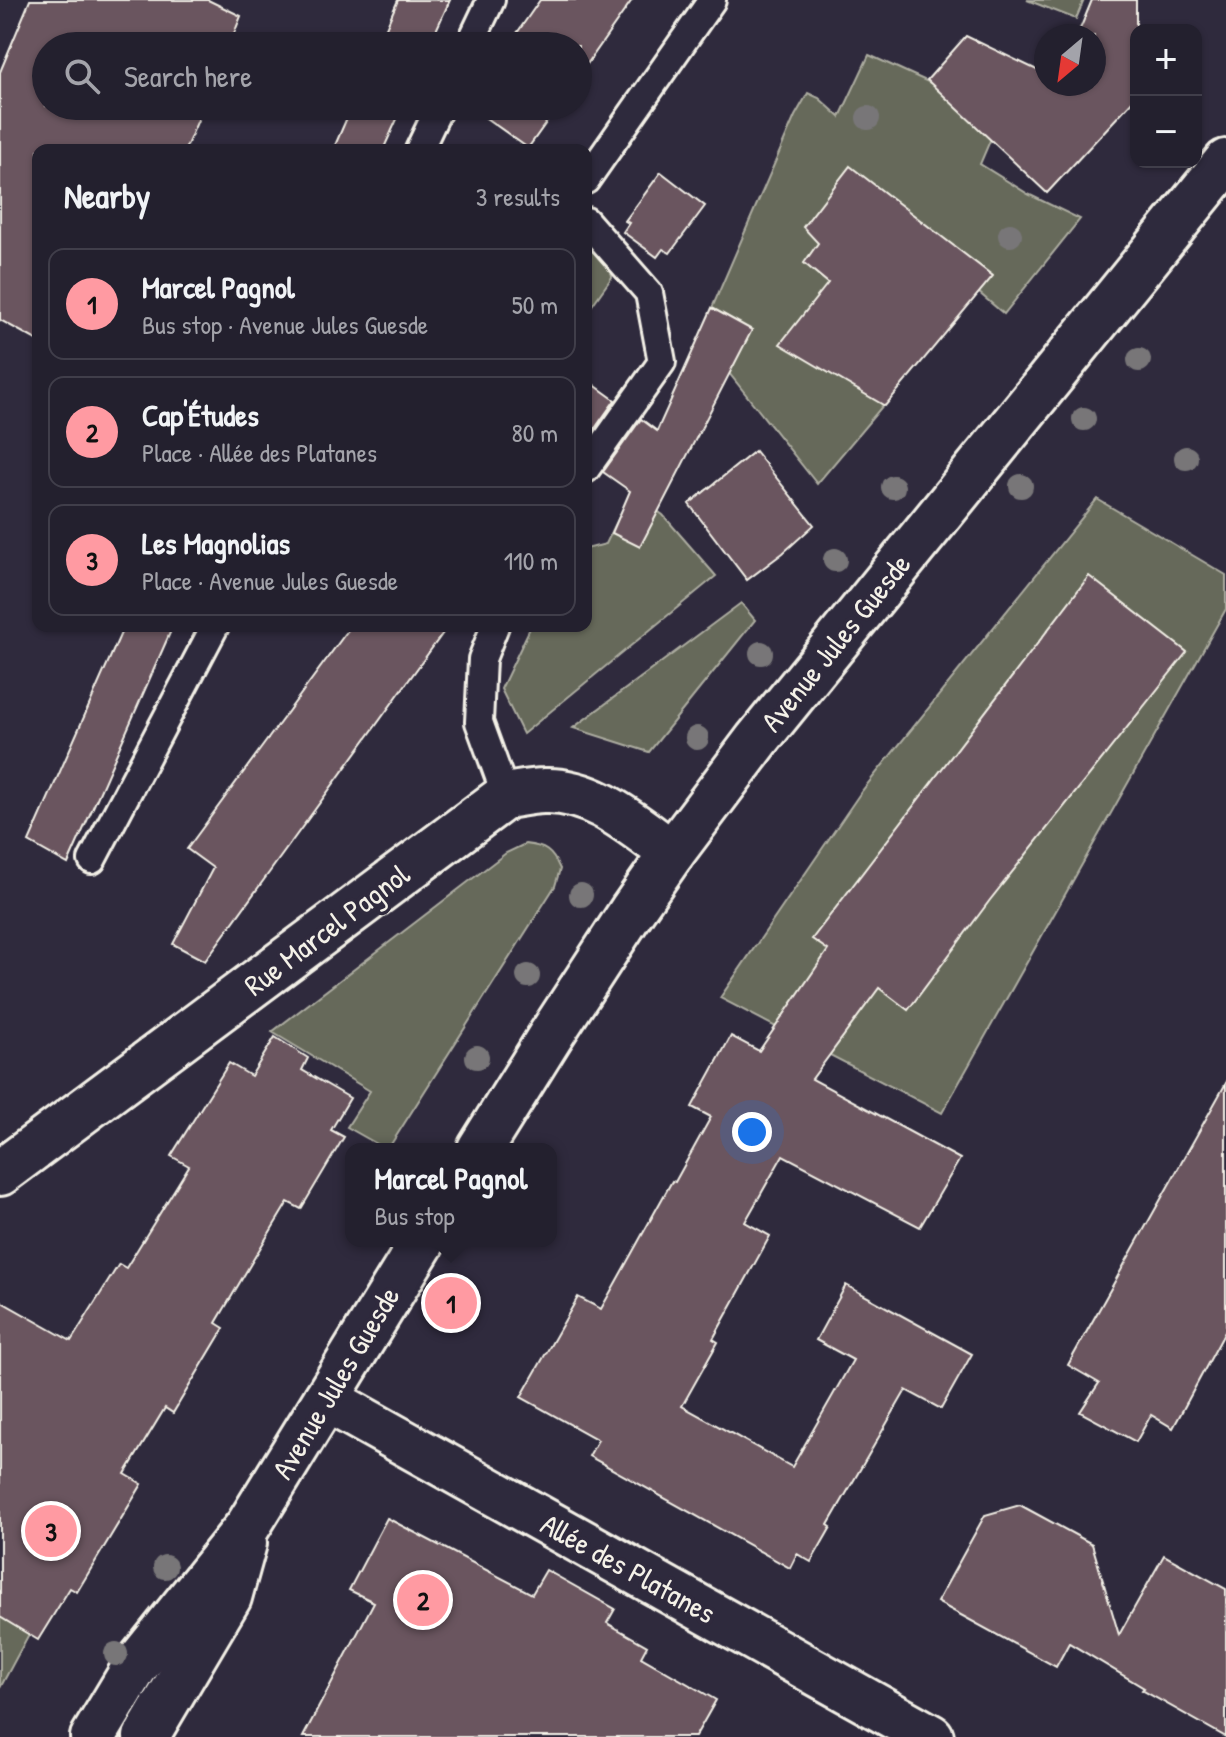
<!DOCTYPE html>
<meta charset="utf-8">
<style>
body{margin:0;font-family:"Patrick Hand",sans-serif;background:#2b2836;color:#f1f3f6}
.controls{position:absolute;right:24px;top:24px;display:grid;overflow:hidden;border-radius:16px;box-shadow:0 2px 6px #0004}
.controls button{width:72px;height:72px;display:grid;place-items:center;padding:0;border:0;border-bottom:2px solid #403e4a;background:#23202e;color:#f1f3f6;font:40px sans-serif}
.compass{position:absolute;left:1034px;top:24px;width:72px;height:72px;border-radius:50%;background:#23202e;box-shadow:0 2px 6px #0004;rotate:209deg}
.you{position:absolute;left:752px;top:1132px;width:28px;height:28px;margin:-20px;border:6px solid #fff;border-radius:50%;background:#1a73e8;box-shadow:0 0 0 12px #1a73e833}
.badge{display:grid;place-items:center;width:52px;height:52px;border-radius:50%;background:#ff9aa2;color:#111;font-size:26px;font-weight:700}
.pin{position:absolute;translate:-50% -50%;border:4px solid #fff;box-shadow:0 2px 8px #0006}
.popup{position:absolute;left:345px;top:1143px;width:212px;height:104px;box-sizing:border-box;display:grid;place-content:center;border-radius:16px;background:#23202e;filter:drop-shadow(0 2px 6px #0005);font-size:26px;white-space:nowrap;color:#a3a3aa}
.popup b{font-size:30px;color:#f1f3f6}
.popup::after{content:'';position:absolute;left:50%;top:100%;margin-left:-16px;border:16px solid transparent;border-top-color:#23202e}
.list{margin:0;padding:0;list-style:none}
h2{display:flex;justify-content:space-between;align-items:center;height:104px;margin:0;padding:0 32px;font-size:34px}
h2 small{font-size:26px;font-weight:400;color:#a3a3aa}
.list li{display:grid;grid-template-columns:52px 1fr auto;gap:24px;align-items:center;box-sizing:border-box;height:112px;margin:0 16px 16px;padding:0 16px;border:2px solid #403e4a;border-radius:16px}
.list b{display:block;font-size:30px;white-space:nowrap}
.list p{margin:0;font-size:26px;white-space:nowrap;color:#a3a3aa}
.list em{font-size:26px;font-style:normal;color:#a3a3aa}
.icon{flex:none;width:44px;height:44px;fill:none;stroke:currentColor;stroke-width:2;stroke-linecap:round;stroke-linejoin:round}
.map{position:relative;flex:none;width:1226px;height:1737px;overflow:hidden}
.search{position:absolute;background:#23202e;box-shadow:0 2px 6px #0004;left:32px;top:32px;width:560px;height:88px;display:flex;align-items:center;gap:20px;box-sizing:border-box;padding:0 28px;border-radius:44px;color:#a3a3aa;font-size:30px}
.panel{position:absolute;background:#23202e;box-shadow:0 2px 6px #0004;left:32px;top:144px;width:560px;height:488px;border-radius:16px}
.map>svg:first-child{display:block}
.green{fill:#66695a;stroke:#adada1;stroke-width:2}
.building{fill:#6b545e;stroke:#f4f1e8;stroke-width:2}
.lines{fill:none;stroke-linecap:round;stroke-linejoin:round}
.service-casing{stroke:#f4f1e8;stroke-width:32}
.minor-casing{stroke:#f4f1e8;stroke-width:50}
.tertiary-casing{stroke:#f4f1e8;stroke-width:50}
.service{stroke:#2f2a3d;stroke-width:26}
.minor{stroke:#2f2a3d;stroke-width:44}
.tertiary{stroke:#2f2a3d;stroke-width:44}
.tree{fill:#787678}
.labels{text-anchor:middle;stroke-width:7;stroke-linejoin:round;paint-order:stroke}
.street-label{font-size:30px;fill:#f4f1e8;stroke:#2f2a3d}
</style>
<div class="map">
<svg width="1226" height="1737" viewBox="0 0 1226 1737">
<rect width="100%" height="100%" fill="#2f2a3d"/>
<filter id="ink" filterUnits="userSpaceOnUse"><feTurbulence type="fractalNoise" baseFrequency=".0125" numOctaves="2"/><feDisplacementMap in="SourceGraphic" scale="16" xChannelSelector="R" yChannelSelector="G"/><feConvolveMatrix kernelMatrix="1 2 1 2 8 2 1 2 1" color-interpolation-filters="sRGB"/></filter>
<g filter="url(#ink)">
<!-- green -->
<g class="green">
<path d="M1027 0H1084L1076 19Z"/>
<path d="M869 55 1001 115 980 164 1028 194 1080 219 1004 314 978 292 817 484 729 373 737 322 712 308 795 116 808 93 819 98 840 117Z"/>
<path d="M586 247 611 265 612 277 588 311H586Z"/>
<path d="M631 492 663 515 716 576 523 734 501 689 531 626H586V549L606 544Z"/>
<path d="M1097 499 1226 575V609L942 1113 720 998 861 792Z"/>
<path d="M741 603 755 620 649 752 573 728Z"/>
<path d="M525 844C545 846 552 851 560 869L555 886 388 1149H386L347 1127 370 1091 272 1032 506 853Z"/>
<path d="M0 1617 29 1634 0 1688Z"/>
</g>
<!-- building -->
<g class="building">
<path d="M30 0H208L241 16 229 46H46V106H204L185 150H38V341L0 320V72Z"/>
<path d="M398 0H450L429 46H378Z"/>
<path d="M540 0H632L578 77V46H508Z"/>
<path d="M1092 0H1136V97L1047 193 927 80 966 36 1039 71 1046 64V84H1094V36H1072L1081 27Z"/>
<path d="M352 106H403L383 150H333Z"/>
<path d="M469 106H558L528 148Z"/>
<path d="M850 166 993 276 885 406 780 344 828 283 804 263 818 243 803 227Z"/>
<path d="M661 172 705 206 670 253 663 249 657 257 623 232 629 223 625 221Z"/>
<path d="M712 308 752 330 640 547 612 533 630 491 603 472 641 419 657 431Z"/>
<path d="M586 379 615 400 586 441Z"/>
<path d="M755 451 814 525 783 553 747 580 689 504Z"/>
<path d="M1089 576 1187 652 990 900 908 1010 879 988 812 1079 960 1159 920 1227 783 1155 745 1222 770 1236 713 1339 718 1342 682 1406 792 1467 853 1360 816 1340 846 1285 972 1354 941 1409 906 1390 828 1525 831 1527 811 1562 797 1554 790 1568 589 1456 598 1440 521 1397 578 1297 601 1309 672 1181 675 1182 711 1117 692 1107 731 1036 759 1051 828 950 812 939Z"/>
<path d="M124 626H173L68 864 29 842Z"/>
<path d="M351 626H448L205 961 173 944 213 868 187 849Z"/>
<path d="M275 1037 308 1058 302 1070 350 1098 331 1130 344 1137 301 1209 288 1202 253 1260 216 1323 224 1328 173 1413 165 1408 125 1474 142 1484 77 1592 70 1588 38 1640 0 1617V1301L71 1341 119 1264 126 1268 189 1166 171 1156 229 1063 251 1076Z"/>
<path d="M1226 1083V1330L1173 1428 1151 1415 1136 1442 1080 1412 1099 1383 1068 1365Z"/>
<path d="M1020 1505 1092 1544 1119 1635 1164 1555 1226 1589V1737L1142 1690 1144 1688 1069 1643 1056 1667 937 1602 985 1515Z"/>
<path d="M387 1518 532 1594 546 1570 615 1609 607 1623 647 1646 641 1657 716 1700 695 1737H303L374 1602 349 1590Z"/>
</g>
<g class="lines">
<!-- service casing -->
<g class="service-casing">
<g id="service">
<path d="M469 46 491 0"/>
<path d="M419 150 440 106"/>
<path d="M586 180 712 0"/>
<path d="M586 221 649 293 662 362 586 469"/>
<path d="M495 626 482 659 479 722 506 796"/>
<path d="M92 860 215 626"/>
</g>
</g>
<!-- minor casing -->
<g class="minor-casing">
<g id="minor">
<path d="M0 1173 506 796C519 794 532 791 544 791 594 789 634 826 672 853"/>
<path d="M326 1399 931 1737"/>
</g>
</g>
<!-- tertiary casing -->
<g class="tertiary-casing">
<g id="tertiary">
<path d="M480 1149 551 1035 633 909 672 853 757 740 1226 162"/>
<path d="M93 1737 135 1667 248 1526 423 1241"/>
<path d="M146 1737 229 1597 244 1543"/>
</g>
</g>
<!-- service -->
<use href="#service" class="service"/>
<!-- minor -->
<use href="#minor" class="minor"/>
<!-- tertiary -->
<use href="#tertiary" class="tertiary"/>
</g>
<!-- trees -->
<g class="tree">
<circle cx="868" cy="118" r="12"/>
<circle cx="1010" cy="235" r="12"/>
<circle cx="1139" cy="360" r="12"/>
<circle cx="1084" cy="419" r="12"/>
<circle cx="1186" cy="458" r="12"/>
<circle cx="1021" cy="486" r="12"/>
<circle cx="893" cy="487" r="12"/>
<circle cx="835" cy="560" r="12"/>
<circle cx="761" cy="653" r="12"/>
<circle cx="697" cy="738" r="12"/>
<circle cx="581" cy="895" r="12"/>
<circle cx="528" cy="976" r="12"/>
<circle cx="477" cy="1057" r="12"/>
<circle cx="165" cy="1567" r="12"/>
<circle cx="116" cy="1654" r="12"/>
</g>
</g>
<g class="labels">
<!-- street labels -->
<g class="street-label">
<text transform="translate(836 643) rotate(-51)" y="10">Avenue Jules Guesde</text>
<text transform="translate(327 930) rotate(-37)" y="10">Rue Marcel Pagnol</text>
<text transform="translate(336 1383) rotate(-59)" y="10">Avenue Jules Guesde</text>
<text transform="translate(628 1569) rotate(29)" y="10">Allée des Platanes</text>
</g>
</g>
</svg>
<div class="controls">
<button>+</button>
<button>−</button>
</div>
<svg class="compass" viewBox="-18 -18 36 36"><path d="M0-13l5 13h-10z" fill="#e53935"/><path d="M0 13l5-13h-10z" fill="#a3a3aa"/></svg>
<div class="you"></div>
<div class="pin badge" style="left:451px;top:1303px">1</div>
<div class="popup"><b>Marcel Pagnol</b>Bus stop</div>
<div class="pin badge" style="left:423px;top:1600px">2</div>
<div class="pin badge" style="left:51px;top:1531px">3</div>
<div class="search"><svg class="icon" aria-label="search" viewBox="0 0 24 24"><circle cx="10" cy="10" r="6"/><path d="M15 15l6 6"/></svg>Search here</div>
<section class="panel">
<h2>Nearby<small>3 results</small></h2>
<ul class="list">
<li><span class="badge">1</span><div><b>Marcel Pagnol</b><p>Bus stop · Avenue Jules Guesde</p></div><em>50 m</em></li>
<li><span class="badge">2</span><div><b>Cap'Études</b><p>Place · Allée des Platanes</p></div><em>80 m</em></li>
<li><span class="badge">3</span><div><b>Les Magnolias</b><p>Place · Avenue Jules Guesde</p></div><em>110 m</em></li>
</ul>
</section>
</div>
